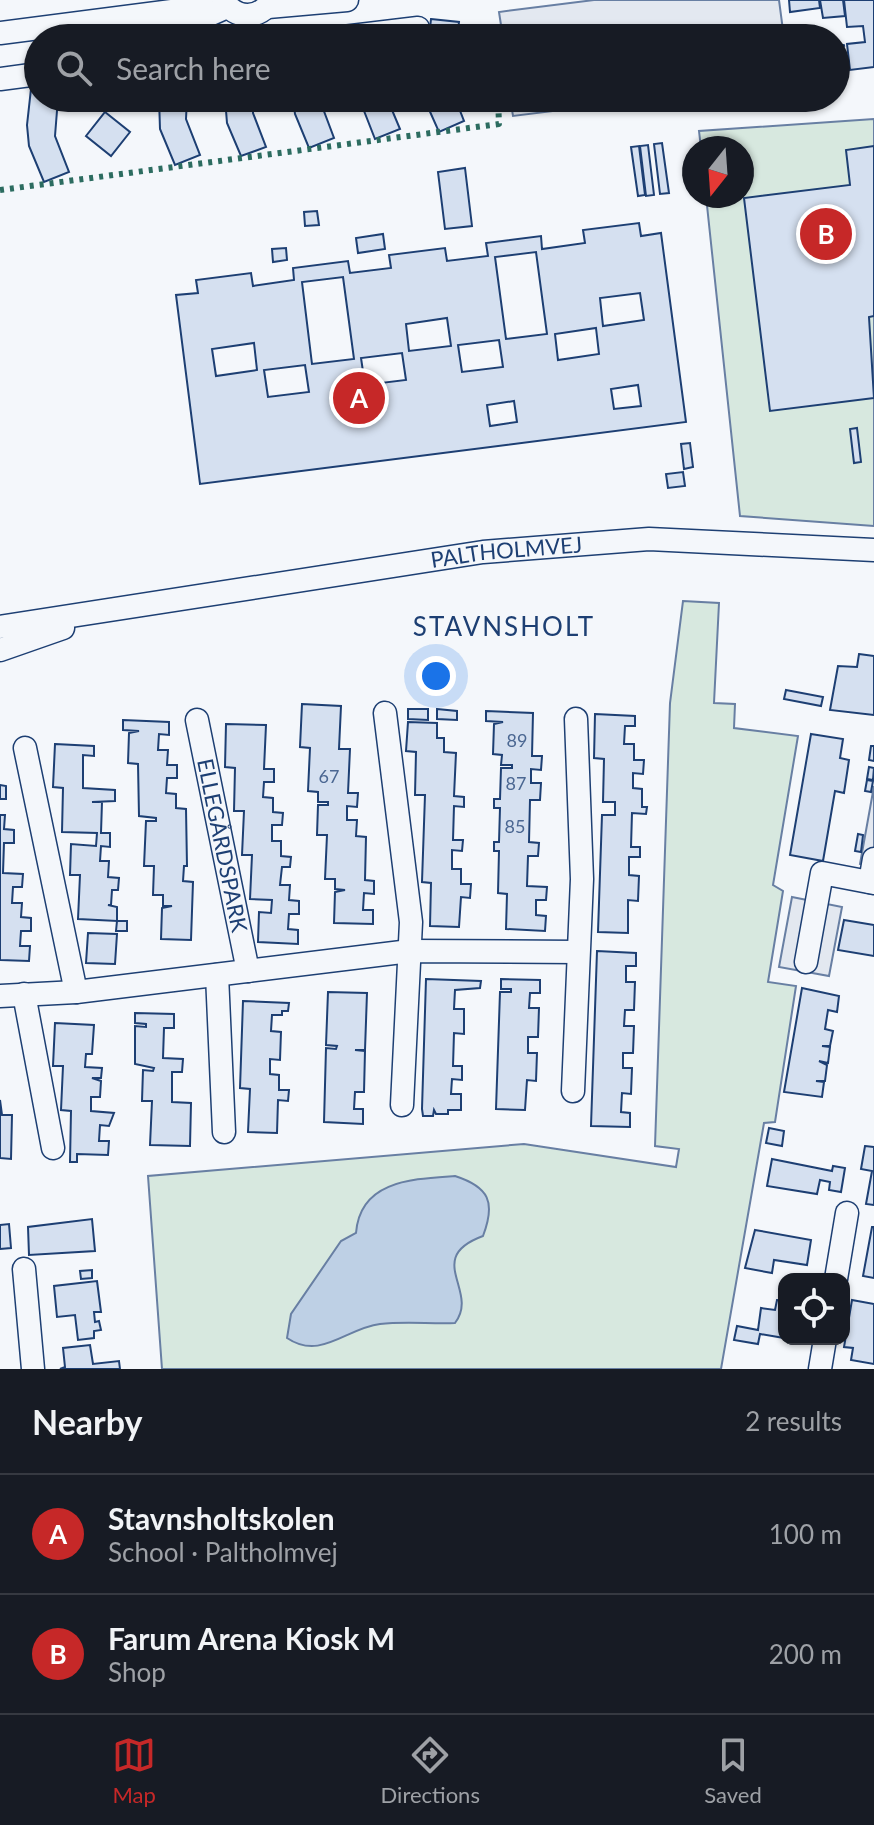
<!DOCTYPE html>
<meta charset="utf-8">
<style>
body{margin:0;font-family:Lato,sans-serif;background:#20242c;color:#f1f3f6}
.controls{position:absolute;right:24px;bottom:24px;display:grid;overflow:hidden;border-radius:16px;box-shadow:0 2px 6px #0004}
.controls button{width:72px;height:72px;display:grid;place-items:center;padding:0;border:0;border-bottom:2px solid #363941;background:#171b24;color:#f1f3f6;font:40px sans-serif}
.compass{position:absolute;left:682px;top:136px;width:72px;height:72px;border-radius:50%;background:#171b24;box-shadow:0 2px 6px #0004;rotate:197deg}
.you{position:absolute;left:436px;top:676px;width:28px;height:28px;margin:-20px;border:6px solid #fff;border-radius:50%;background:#1a73e8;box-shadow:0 0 0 12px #1a73e833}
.badge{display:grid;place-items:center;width:52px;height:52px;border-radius:50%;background:#c62828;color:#fff;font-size:26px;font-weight:700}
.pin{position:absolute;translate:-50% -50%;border:4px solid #fff;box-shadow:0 2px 8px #0006}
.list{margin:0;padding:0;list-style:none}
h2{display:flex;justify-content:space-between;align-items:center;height:104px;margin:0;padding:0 32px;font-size:34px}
h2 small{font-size:26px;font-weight:400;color:#9ea1a6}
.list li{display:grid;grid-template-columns:52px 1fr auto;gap:24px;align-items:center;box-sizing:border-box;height:120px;padding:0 32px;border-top:2px solid #363941}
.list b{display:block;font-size:30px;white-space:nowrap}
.list p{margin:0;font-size:26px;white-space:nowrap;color:#9ea1a6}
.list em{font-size:26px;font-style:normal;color:#9ea1a6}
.icon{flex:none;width:44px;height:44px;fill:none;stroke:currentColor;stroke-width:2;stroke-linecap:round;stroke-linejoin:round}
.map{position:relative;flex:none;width:874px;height:1369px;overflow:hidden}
.search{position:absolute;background:#171b24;box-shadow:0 2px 6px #0004;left:24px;right:24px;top:24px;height:88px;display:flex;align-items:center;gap:20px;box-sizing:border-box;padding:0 28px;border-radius:44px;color:#9ea1a6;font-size:30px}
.sheet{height:344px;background:#171b24}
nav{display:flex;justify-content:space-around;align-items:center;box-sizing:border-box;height:112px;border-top:2px solid #363941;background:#171b24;font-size:22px;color:#9ea1a6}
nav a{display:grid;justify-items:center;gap:4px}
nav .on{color:#c62828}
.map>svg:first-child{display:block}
.green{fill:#d7e8df;stroke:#687fa3;stroke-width:2}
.parking{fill:#e3e8f0;stroke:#687fa3;stroke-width:2}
.water{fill:#bed0e5;stroke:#687fa3;stroke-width:2}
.building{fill:#d5e0f0;stroke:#1d3f73;stroke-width:2;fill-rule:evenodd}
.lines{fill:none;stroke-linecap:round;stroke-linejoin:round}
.minor-casing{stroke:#1d3f73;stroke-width:25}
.minor{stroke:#f4f7fb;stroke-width:22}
.hedge{stroke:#2c6c60;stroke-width:6;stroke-dasharray:4 6;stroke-linecap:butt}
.fence{stroke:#1d3f73;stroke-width:2;stroke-dasharray:10 4;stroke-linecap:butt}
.labels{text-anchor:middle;stroke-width:6;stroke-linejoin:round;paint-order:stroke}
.number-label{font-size:18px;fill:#4b6792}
.street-label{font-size:22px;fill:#1d3f73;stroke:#f4f7fb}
.quarter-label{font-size:26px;letter-spacing:2px;fill:#1d3f73;stroke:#f4f7fb}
</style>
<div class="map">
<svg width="874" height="1369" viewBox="0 0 874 1369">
<rect width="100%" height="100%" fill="#f4f7fb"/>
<!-- green -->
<g class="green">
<path d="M874 119V526L740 516 706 196H742V148H701L699 131Z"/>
<path d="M683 601 719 603 714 703 735 704 734 728 798 736 773 885 783 891 768 982 796 986 775 1122 764 1123 721 1369H162L148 1176 524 1144 676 1167 679 1149 655 1146 670 703Z"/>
</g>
<!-- parking -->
<g class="parking">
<path d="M594 0H779L784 38H503L499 12Z"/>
<path d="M85 98H130L131 102 86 107Z"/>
<path d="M510 98H658L513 116Z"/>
<path d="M874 786V867L860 864Z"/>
<path d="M792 897 842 907 829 976 779 967Z"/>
</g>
<!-- water -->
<path class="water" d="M455 1176C489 1187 496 1202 483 1236 423 1258 480 1291 455 1323 431 1324 404 1321 380 1324 346 1328 321 1361 287 1338L291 1314 341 1241 356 1233C360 1180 413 1179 455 1176Z"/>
<!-- building -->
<g class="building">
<path d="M789 0H819L820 8 790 12Z"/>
<path d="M820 0H843L845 16 823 18Z"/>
<path d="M844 0H874V67L850 70 847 44 865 42 863 26 847 27Z"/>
<path d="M431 19 459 22 457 38H429Z"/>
<path d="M821 28 823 38H794L793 32Z"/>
<path d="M31 89 38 90V98H58L55 136 69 172 44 182 29 146 27 125Z"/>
<path d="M159 98H187L186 119 200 155 175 165 160 129Z"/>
<path d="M225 98H253V113L266 147 241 156 227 123Z"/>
<path d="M293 98H319L334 138 309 148 295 114Z"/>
<path d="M359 98H387L400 129 375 139Z"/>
<path d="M444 98H455L464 121 439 132 427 105Z"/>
<path d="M105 112 130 132 111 156 86 136Z"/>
<path d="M662 143 669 193 660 194 654 144Z"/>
<path d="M648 145 654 195 646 196 640 146Z"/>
<path d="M639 146 645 195 638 196 631 147Z"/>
<path d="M874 146V316L869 317 874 398 770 411 744 198 850 185 846 150Z"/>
<path d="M465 168 472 226 445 229 438 172Z"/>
<path d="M317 211 319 225 305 226 304 212Z"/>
<path d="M639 223 641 236 661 233 686 422 200 484 176 295 198 293 196 280 251 273 253 286 294 280 293 268 348 261 350 273 391 268 389 255 445 248 447 261 488 256 486 243 541 236 542 249 585 243 583 230ZM536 252 547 334 506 339 495 257ZM343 277 354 359 312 364 302 282ZM640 293 644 320 603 326 600 298ZM447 318 451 346 409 351 406 324ZM596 328 599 354 558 360 555 334ZM499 340 503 367 462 372 458 345ZM254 343 257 370 216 376 212 349ZM402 353 406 380 365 385 361 358ZM305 365 309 392 268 397 264 370ZM638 385 641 406 614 409 611 389ZM514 401 517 422 490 426 487 405Z"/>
<path d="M383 234 385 249 358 253 356 238Z"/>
<path d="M286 248 287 260 273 262 272 249Z"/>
<path d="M857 428 861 462 854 463 850 429Z"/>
<path d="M690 443 693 467 684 469 681 444Z"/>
<path d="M683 472 685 486 668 488 666 474Z"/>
<path d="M859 654 874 656V715L830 710 838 666 857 667Z"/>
<path d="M786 690 823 697 821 706 784 699Z"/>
<path d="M302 704 341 706 339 749H350L348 793H358L357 807 347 806V820H357L356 836 366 837 365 880 374 881V894L364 893 363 910H373V924L334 923 335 892 345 890 335 889V879H325L327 835H317L318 805H328V802H318V792L308 791 310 748 300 747Z"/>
<path d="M408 709H428V720L408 719Z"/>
<path d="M437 709 457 711V720L437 719Z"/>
<path d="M486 711 533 713 532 756H542L541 770 531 769V783H541L540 800H530L529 842 539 843 538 856H528L527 886 547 887 546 900H536V915L546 916 545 931 506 929 507 894 498 893 499 851H494V842H499L500 808H494V799H500L501 768H512V765H501L502 755 493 754 494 724 503 722 486 721Z"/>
<path d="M595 714 635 716V726H625L624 744H634V760H644L643 774 633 773V788L642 789V807H647L646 814 632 813 631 847H640V857H629V875L639 876 638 901 628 900V933L598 932 602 815H615V802H603L604 759 594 758Z"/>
<path d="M123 720 169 722V735L159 734 158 750H168L167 765H177V778H167L166 793 176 794V808L186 809 187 866H184L183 881 193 882 191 940 161 939 162 908 172 906H163V895H153L154 866H144L146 821H156V818L139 816 138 764 128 763 129 733 139 731 123 730Z"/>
<path d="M408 722 437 723V738H444V752L456 753 454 796 464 797V807L454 806 453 840H463L462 851 452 850V869H461V884H471L470 898 461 897 459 927 430 926 431 883 422 882 425 795H415L416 752 406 751Z"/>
<path d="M226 724 266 725 264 769H274V782H264L263 797 273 798V812L283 813 282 825H272V841H281V856L291 857 290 867H282L280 885H290L289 900 299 901V914H289L288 929 298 930V944L258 942 259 912 271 913 272 900 250 899 252 855H242L244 811H234L235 768 225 767Z"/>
<path d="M811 734 843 739 840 758 849 760 844 793 835 791 823 861 790 855Z"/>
<path d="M55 744 94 746V756L83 755V788L115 790V801L92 802H102L101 833H110V847L101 846 100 861H109L108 877 119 878 118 890H112L111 905H108L117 907V921L78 919 80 875H70L71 844 96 846 97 833 62 832 63 788 53 787Z"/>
<path d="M871 746H874V761L869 760Z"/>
<path d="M869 767 874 768 873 780 867 779Z"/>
<path d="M867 780 873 781 871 792 865 791Z"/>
<path d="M0 785 6 786V799H0Z"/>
<path d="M0 815H5L4 829 14 830V843H4L3 873 23 874 22 887H13L12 903H22L21 917 31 918V931H21L20 946H30L29 961 0 960Z"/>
<path d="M858 834 863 835 861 852 855 851Z"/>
<path d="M844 920 874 925V956L838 950Z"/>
<path d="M117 921H127V931H116Z"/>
<path d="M88 933 117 934 115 964 86 963Z"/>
<path d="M597 951 636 953V966H626V982H635L634 1010H625L624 1026H634L633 1053H623V1068H632L631 1094 622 1093 621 1112 630 1113V1127L591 1126Z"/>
<path d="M426 979 481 981 480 988 455 990 454 1009H464V1034L454 1033 453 1066H462V1080L452 1079 451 1094H461V1110H448V1114H436L434 1110 433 1116H423L422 1109Z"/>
<path d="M501 979 540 980V993H530L529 1008H539L538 1037H528V1053H537L536 1081 527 1080 525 1110 496 1109 500 992H511V989H501Z"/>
<path d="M802 988 839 996 837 1012 828 1010 825 1029 833 1031 830 1046H822L830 1047 828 1063 819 1061 827 1065 825 1081H816L824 1082 822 1097 784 1092Z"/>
<path d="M328 992 367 993 365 1050H355L365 1051 364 1092H355L354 1109H363V1124L324 1122 326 1048 336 1049 337 1046 326 1045Z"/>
<path d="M243 1001 289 1003 288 1011H282V1015H272L271 1031 281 1032 280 1060 270 1059V1074L279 1075V1090H289L288 1101 278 1100 277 1133 248 1132 250 1089 240 1088Z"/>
<path d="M135 1013 174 1014V1028H164L163 1058 183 1059 182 1072H172V1102L191 1103 190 1146 150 1145 152 1101H142L143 1070 153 1071 154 1068 135 1064V1026L146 1027V1024L135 1023Z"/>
<path d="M55 1023 94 1025 92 1054H86L85 1067 102 1068 101 1078H92L101 1081 100 1097H91V1111L114 1113 109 1126 100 1125 99 1141H109L108 1155 77 1154V1162H70L71 1111 61 1110 63 1066H53Z"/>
<path d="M0 1100 2 1115H12L11 1159 0 1158Z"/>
<path d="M769 1128 784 1131 782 1146 766 1143Z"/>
<path d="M865 1146 874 1147V1205L866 1204 872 1171 861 1169Z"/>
<path d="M772 1159 832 1171 833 1166 845 1168 841 1192 829 1190 830 1182 820 1180 817 1194 767 1186Z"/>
<path d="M92 1219 95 1251 29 1255 28 1227Z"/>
<path d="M9 1224 11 1248 0 1249V1225Z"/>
<path d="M872 1227H874V1278L863 1276Z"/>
<path d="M755 1230 811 1240 807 1265 774 1260 772 1273 745 1268Z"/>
<path d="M92 1270V1278L81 1279 80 1271Z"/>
<path d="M97 1281 101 1312H94L95 1322 99 1321 101 1330 94 1331V1338L78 1340 75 1315 57 1317 54 1286Z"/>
<path d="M777 1300 784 1301V1338L760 1334 758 1344 734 1340 737 1326 758 1330 761 1308 775 1310Z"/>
<path d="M852 1300 874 1304V1364L851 1360 853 1348 844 1347Z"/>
<path d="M90 1345 93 1364 119 1361 120 1369H60L65 1367 63 1348Z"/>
</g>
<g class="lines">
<!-- minor casing -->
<g class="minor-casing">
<g id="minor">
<path d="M223 0C236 20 259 20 272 0"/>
<path d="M268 7 347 0"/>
<path d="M160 27 191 23 227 7"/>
<path d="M0 33 179 10 202 0"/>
<path d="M335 38 418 28"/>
<path d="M0 79 38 74"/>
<path id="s1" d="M0 627 483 552 649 539 874 550"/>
<path d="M0 650 63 628"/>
<path d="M385 713 411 922 402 1105"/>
<path id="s2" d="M197 720 248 971"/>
<path d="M25 748 76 992"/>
<path d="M870 882 874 859"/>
<path d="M806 962 822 873 874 883"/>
<path d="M217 975 224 1132"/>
<path d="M24 994 53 1148"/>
<path d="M0 996 76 992 410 951 578 952"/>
<path d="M573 1091 582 879 576 719"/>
<path d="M24 1269 33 1369"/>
<path d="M836 1279 847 1213"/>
<path d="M820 1369 825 1339"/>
</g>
</g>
<!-- minor -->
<use href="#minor" class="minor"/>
<!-- hedge -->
<path class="hedge" d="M0 190 499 124 498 98"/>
<!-- fence -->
<path class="fence" d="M836 46 844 45 847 77 836 79"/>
</g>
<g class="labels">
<!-- number labels -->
<g class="number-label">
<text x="517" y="747">89</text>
<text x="329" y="783">67</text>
<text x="516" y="790">87</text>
<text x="515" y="833">85</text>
</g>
<!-- street labels -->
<g class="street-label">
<text dy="8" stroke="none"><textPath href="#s1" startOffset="512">PALTHOLMVEJ</textPath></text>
<text dy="8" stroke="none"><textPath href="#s2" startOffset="128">ELLEGÅRDSPARK</textPath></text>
</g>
<!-- quarter labels -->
<g class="quarter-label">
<text x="504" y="636">STAVNSHOLT</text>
</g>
</g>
</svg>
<div class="controls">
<button><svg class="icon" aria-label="locate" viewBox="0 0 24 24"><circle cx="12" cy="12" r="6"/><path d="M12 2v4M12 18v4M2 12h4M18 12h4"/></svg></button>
</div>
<svg class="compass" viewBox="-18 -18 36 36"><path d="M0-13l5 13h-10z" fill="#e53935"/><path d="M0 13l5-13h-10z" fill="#9ea1a6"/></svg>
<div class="you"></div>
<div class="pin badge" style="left:359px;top:398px">A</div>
<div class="pin badge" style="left:826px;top:234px">B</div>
<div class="search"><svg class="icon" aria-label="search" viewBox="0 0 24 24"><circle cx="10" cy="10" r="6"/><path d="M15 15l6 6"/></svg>Search here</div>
</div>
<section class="sheet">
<h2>Nearby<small>2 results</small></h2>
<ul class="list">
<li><span class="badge">A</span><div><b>Stavnsholtskolen</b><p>School · Paltholmvej</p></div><em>100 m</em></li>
<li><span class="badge">B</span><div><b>Farum Arena Kiosk M</b><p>Shop</p></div><em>200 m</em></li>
</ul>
</section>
<nav>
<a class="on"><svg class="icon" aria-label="map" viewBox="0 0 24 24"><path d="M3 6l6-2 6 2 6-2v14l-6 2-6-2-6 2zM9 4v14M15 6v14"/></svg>Map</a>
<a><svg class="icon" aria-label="directions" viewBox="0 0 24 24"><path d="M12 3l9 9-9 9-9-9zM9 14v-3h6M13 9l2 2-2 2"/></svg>Directions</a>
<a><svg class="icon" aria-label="saved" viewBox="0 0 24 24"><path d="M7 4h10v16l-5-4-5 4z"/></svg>Saved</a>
</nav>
